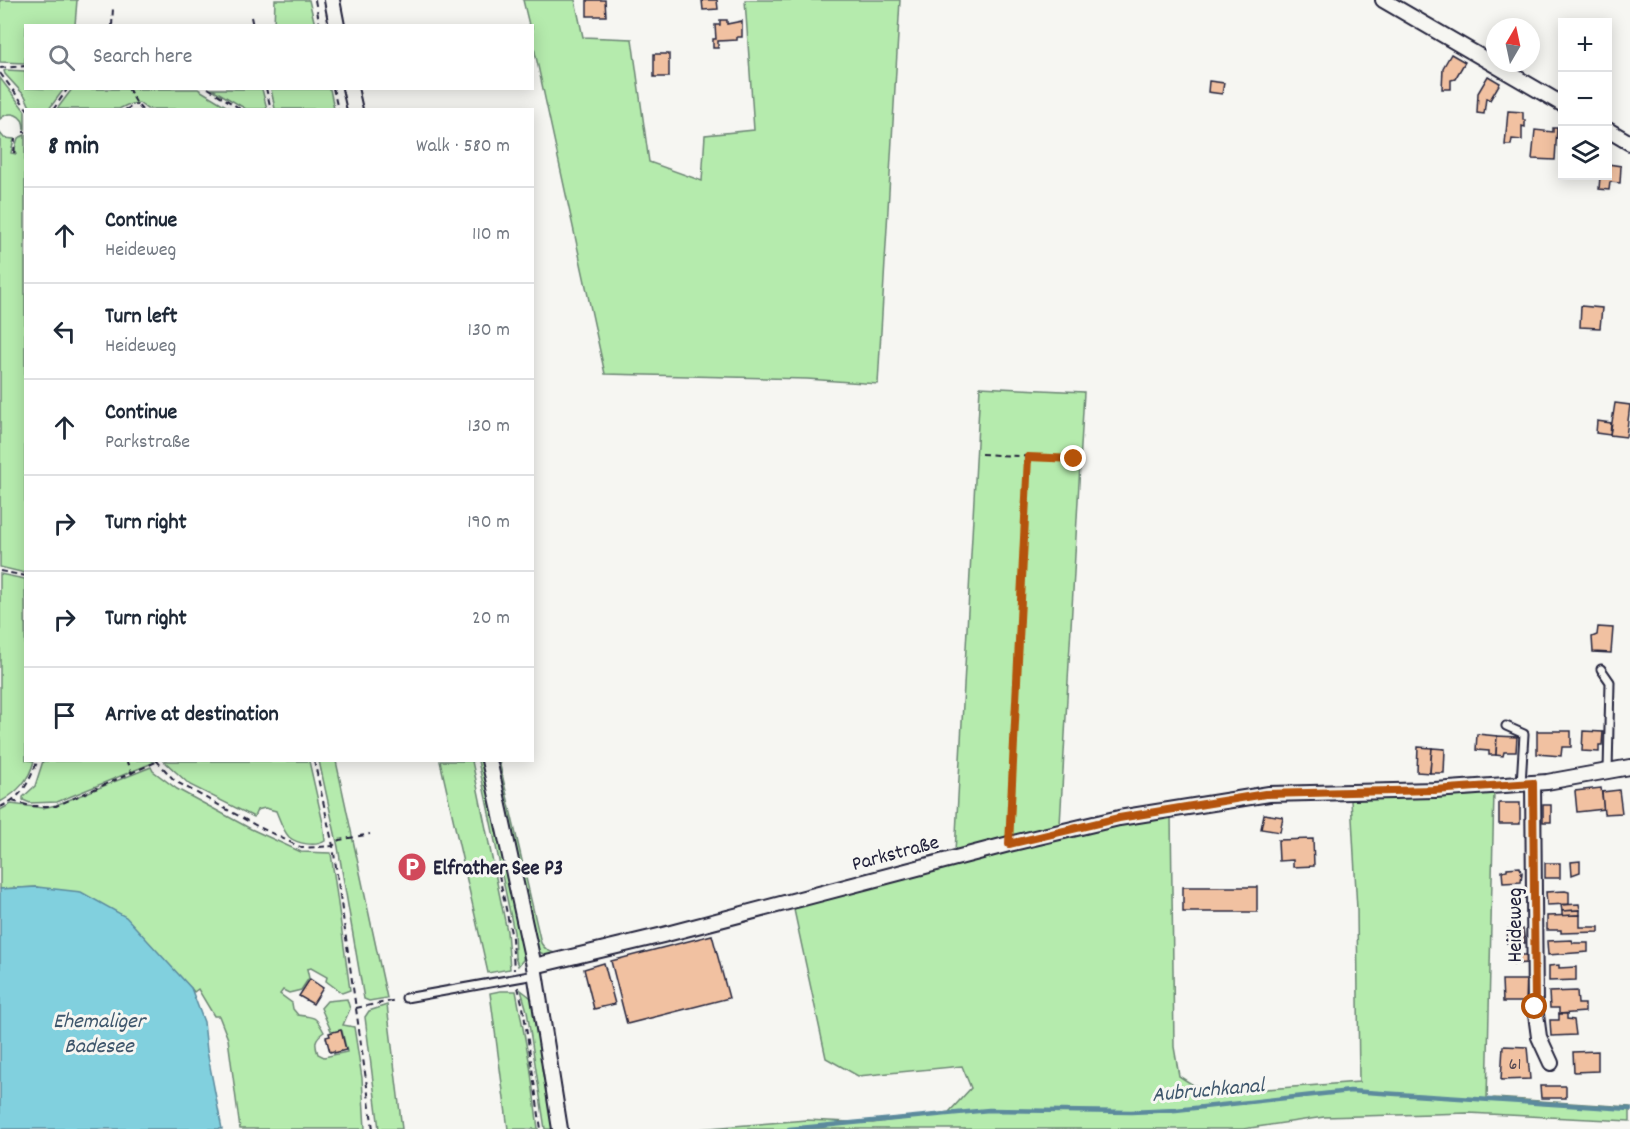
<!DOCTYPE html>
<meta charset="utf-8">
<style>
body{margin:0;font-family:Dekko,sans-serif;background:#f6f6f7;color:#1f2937}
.controls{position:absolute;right:18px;top:18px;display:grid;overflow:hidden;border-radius:0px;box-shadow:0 3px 15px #0003}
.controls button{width:54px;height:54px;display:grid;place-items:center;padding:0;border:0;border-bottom:2px solid #e0e1e3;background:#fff;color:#1f2937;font:30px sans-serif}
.compass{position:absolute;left:1486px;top:18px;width:54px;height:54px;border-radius:50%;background:#fff;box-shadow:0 3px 15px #0003;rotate:9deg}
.stop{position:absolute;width:18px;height:18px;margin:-14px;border:4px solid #b45309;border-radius:50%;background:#fff}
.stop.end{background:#b45309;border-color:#fff;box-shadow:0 2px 6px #0008}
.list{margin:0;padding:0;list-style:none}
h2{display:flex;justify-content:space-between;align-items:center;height:78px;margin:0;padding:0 24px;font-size:26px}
h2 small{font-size:20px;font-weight:400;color:#747a83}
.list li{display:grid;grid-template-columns:39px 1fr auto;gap:18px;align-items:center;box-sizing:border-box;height:96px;padding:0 24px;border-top:2px solid #e0e1e3}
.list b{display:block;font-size:22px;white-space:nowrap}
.list p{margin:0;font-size:20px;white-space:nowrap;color:#747a83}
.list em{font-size:20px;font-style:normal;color:#747a83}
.icon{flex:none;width:33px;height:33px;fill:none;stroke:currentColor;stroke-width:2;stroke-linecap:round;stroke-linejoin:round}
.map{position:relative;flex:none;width:1630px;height:1129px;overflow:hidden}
.search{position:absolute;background:#fff;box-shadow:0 3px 15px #0003;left:24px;top:24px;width:510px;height:66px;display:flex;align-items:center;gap:15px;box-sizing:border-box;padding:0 21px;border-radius:0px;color:#747a83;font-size:22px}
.panel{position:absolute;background:#fff;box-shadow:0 3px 15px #0003;left:24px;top:108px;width:510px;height:654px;border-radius:0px}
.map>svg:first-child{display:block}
.green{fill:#b5ebad;stroke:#6c8674;stroke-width:1.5}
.water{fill:#81d0de;stroke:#5b8a9d;stroke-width:1.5}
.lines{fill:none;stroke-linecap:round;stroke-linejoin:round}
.stream{stroke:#5b8a9d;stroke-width:4.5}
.building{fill:#f1c1a1;stroke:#22223b;stroke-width:1.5}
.lane-casing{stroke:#22223b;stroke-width:11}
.street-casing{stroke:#22223b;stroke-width:18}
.path{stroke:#22223b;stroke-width:2;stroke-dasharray:6 4.5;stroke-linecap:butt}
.lane{stroke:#f6f6f2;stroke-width:7}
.street{stroke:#f6f6f2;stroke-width:14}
.route{stroke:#b45309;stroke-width:8}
.labels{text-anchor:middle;stroke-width:6;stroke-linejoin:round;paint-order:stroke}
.number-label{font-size:18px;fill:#564a54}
.street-label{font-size:21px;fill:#22223b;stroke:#f6f6f2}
.poi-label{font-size:21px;font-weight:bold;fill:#22223b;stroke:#f6f6f2;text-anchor:start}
.water-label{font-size:22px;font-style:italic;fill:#3e566c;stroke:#f6f6f2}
</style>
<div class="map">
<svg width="1630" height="1129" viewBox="0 0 1630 1129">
<rect width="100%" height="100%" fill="#f6f6f2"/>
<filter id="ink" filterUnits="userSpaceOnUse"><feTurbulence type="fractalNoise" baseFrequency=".0167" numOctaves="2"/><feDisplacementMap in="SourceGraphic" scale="12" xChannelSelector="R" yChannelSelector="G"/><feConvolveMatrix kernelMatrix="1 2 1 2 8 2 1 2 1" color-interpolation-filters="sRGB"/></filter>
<g filter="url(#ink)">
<!-- green -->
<g class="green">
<path d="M0 0H77L75 25 26 26 25 63 0 62Z"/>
<path d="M275 0H309L315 25H274Z"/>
<path d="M523 0H575L583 37 632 39 649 162 702 181 705 135 754 130 745 0H900L878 384 807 379 605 374 533 43 532 26 529 25Z"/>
<path d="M6 70 25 71 26 88 64 89 49 109H31L25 96 5 74 4 71Z"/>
<path d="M0 78 25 111V129H24C24 114 10 110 0 119Z"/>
<path d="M72 89H198L231 109H147L139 103 127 105 119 109H57Z"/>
<path d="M212 89H262L267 109H246Z"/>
<path d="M271 89H330L334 109H275Z"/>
<path d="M0 133 4 138 14 139 11 153 16 154 15 148 18 138 25 135V573L0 567Z"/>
<path d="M980 387 1084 392 1060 825 955 853Z"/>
<path d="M0 574 25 579 26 760 34 761C29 780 18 792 0 802Z"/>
<path d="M150 760 155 762 57 802 30 803 23 800V797L35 786 43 761Z"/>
<path d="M164 761H309L323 823 325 841C316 847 297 844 289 837 283 831 279 818 276 811L265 808 257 810 254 817 190 785Z"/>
<path d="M319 761H336L387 998 369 1001 364 999 338 847Z"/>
<path d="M440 761H472L507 931 510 969 488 973Z"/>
<path d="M478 761H485L524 952 523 960 518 966 515 957 514 932Z"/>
<path d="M494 761H499L541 943C547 953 555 953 566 955L550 957 537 951Z"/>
<path d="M151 767 153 771 177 789 251 829 301 852 331 853 350 990 342 993 326 981 327 977 311 968 307 969 309 978 301 990 289 993 283 990 280 994 292 1003 293 1009 298 1015C315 1018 315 1015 324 1032 315 1038 314 1043 318 1054L324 1057 347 1052 342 1031 332 1033 321 1008 327 1001 347 999 350 1009 343 1025 354 1027 362 1078 365 1129H240L228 1039 219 1016H214L198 989 194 992 191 988 37 887 0 889V810L11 804 43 808 56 805Z"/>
<path d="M1494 791 1487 1100 1494 1098 1630 1107V1121L1468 1113 1324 1117 1243 1129H697L806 1120 873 1123 949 1112 971 1088 962 1066 858 1076 826 1058 793 905 1115 823 1171 814 1174 1047 1179 1076 1193 1085 1225 1092 1359 1082 1357 909 1351 800Z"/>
<path d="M521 990 530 997 534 1004 553 1129H545L527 1011Z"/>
<path d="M500 991H516L530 1065 538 1129H508L490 993Z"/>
<path d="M387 1005 402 1129H379L365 1017 369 1011Z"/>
</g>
<!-- water -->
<path class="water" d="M37 887 81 892 126 917 191 988 204 1022 207 1051 222 1129H0V889Z"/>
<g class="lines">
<!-- stream -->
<path class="stream" d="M789 1129 989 1110 1131 1112 1176 1110 1350 1091 1630 1109"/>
</g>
<!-- building -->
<g class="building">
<path d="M587 0H605L606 16H587Z"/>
<path d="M702 0H717L718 9 703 10Z"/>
<path d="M720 20H727V24L742 21V37H737V40L718 41V48H713V39H716L715 25H720Z"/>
<rect x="654" y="54" width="15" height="23"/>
<path d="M1451 54 1465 62 1455 79 1451 80V89H1442L1443 68Z"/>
<path d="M1488 76 1500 83 1490 100 1486 98 1484 114 1477 113 1478 93Z"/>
<path d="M1209 81 1224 83 1222 94 1208 92Z"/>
<path d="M1508 111 1523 112V120H1525V127L1522 126V140L1512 139 1511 145H1505Z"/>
<path d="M1553 128H1557L1555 160 1532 159 1535 130 1553 132Z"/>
<path d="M1608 164 1621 166 1620 183 1610 182 1609 190 1599 189 1600 176H1608Z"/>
<path d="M1581 306 1602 308 1600 328 1580 327Z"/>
<path d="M1615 403 1630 405 1626 437 1610 435Z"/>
<path d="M1597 421 1611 423 1610 435 1596 433Z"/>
<path d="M1598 627 1613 628 1611 653 1593 652 1592 637 1597 635Z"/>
<path d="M1537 731H1571V747H1562L1561 756 1537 754Z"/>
<path d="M1583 731 1603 732 1602 745H1599V752L1582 751Z"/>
<path d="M1477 734 1497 736 1496 755H1489V751L1476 750Z"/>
<path d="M1497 736 1517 737 1516 752H1504L1503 756 1496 755Z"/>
<path d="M1418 747 1432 748 1430 773 1417 772Z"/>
<path d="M1432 748 1445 749 1444 773H1430Z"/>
<path d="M1601 788 1604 809 1577 812 1575 791Z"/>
<path d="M1619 790 1622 813 1604 814 1602 792Z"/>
<rect x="1499" y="803" width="21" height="21"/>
<rect x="1543" y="805" width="8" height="17"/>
<path d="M1264 814 1283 817 1280 832 1261 829Z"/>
<path d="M1313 839 1314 866 1293 867V860L1279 861 1278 840Z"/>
<path d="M1580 861V872L1572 875 1571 862Z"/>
<rect x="1545" y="863" width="15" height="15"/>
<path d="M1520 867 1521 874 1522 873 1521 882 1503 883 1502 871 1507 870V868Z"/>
<rect x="1183" y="887" width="74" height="25"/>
<path d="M1565 891 1569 892V904L1547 905 1546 892Z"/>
<path d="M1579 904 1580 910 1562 911 1561 905Z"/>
<path d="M1580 910V915L1562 916V911Z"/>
<path d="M1580 915V927H1599V932L1561 933V930H1547V916Z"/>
<path d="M1511 927 1523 929 1525 943H1507L1508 929H1511Z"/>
<path d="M712 935 729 998 627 1024 611 961Z"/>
<path d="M1572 940 1573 943H1588V952L1548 955 1547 941Z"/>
<path d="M1515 955H1528V963L1514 964Z"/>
<path d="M604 963 615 1004 594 1009 584 969Z"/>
<path d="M1559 965V968L1576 967V980L1549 981V966Z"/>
<path d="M310 979 323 988 313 1004 299 996Z"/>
<path d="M1502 980H1527L1526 1002H1503Z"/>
<path d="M1577 991 1578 1004H1585V1012L1559 1014V1008H1550L1549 992Z"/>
<path d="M1559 1014H1567V1019L1574 1020 1576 1035 1551 1036 1550 1020H1559Z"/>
<path d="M341 1030 346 1050 334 1053V1051L330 1052 326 1037 330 1036 329 1033Z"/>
<path d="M1503 1046 1527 1047 1530 1079 1501 1080Z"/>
<path d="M1598 1051V1071L1574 1072 1573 1052Z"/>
<path d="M1540 1086H1566V1098H1541Z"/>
</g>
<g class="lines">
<!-- lane casing -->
<g class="lane-casing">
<g id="lane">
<path d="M1601 669 1610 682 1608 771"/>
<path d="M1506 726 1524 734 1521 784"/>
<path d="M406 998 535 975"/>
</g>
</g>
<!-- street casing -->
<g class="street-casing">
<g id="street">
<path d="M332 0 337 26"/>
<path d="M1383 0 1562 104"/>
<path d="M350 88 355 110"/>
<path d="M1608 130 1630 143"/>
<path d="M489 760 534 966 560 1129"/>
<path d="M1533 783 1535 1007 1539 1037 1551 1063"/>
<path d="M534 966 663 935 1009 844 1119 818 1269 794 1435 790 1547 782 1630 767"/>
</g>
</g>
<!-- path -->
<g class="path">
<path d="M315 0 320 26"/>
<path d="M251 17 253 26"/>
<path d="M112 26 113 8"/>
<path d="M0 68 26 66"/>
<path d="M0 73 28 110"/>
<path d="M128 88 137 104 142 110"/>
<path d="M208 88 242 110"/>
<path d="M266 88 271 110"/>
<path d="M333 88 338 110"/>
<path d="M53 110 68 88"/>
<path d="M125 110 137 104"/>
<path d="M23 132H26"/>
<path d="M14 153 15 139"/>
<path d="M981 454 1074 459"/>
<path d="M0 571 26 576"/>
<path d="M126 760 132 774"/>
<path d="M156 760 175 781 257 826 302 848 333 846 339 840 370 834"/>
<path d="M314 760 333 846 373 1129"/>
<path d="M12 801 31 806H56L156 762"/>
<path d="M0 807C24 796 28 783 38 760"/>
<path d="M1008 832 1028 457"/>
<path d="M499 875 512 938 514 970"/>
<path d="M518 987 523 1007 541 1129"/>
<path d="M356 1008 397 1000"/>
</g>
<!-- lane -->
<use href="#lane" class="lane"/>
<!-- street -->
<use href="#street" class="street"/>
</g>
</g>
<g class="lines" filter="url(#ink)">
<!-- route -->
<path class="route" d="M1074 459 1028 457 1009 844 1119 818 1265 794 1434 790 1533 783 1535 1007"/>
</g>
<!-- icons -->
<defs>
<g id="parking-disc" transform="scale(1.5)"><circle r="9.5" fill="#d1495b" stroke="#f6f6f2"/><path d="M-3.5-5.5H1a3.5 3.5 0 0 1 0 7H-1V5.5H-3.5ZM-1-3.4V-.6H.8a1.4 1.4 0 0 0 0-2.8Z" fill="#fff"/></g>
</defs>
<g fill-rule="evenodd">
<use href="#parking-disc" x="412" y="867"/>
</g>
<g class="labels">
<!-- number labels -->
<g class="number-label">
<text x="1515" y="1069">61</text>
</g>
<!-- street labels -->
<g class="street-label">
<text transform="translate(895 852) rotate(-15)" y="7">Parkstraße</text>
<text transform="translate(1514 925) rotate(-90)" y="7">Heideweg</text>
</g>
<!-- poi labels -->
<g class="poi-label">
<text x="433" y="874">Elfrather See P3</text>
</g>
<!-- water labels -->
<g class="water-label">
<text x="99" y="1027">Ehemaliger<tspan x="99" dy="25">Badesee</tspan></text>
<text transform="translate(1208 1088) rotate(-5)" y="8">Aubruchkanal</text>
</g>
</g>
</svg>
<div class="controls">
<button>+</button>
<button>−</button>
<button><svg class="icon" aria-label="layers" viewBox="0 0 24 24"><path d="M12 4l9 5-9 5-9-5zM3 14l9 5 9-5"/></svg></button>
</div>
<svg class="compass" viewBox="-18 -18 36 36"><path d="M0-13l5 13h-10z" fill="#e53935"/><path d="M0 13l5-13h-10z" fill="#747a83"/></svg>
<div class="stop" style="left:1535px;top:1007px"></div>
<div class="stop end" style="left:1074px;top:459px"></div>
<div class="search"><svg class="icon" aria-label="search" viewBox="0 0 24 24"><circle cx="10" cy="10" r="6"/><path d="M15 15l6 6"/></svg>Search here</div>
<section class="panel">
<h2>8 min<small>Walk · 580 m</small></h2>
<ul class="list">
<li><svg class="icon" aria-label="ahead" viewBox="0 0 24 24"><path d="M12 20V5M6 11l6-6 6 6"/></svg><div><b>Continue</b><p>Heideweg</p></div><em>110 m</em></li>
<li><svg class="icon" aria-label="left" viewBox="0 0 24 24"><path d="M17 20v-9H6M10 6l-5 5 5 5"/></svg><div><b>Turn left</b><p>Heideweg</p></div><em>130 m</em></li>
<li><svg class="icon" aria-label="ahead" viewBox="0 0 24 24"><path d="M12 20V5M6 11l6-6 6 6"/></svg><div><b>Continue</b><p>Parkstraße</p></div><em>130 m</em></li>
<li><svg class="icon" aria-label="right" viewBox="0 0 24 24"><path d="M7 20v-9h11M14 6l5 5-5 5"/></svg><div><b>Turn right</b></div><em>190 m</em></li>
<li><svg class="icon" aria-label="right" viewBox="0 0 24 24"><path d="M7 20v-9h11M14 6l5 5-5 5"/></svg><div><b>Turn right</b></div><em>20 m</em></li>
<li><svg class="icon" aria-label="arrive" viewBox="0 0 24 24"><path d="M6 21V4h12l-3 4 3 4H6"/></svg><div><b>Arrive at destination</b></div></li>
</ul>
</section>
</div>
